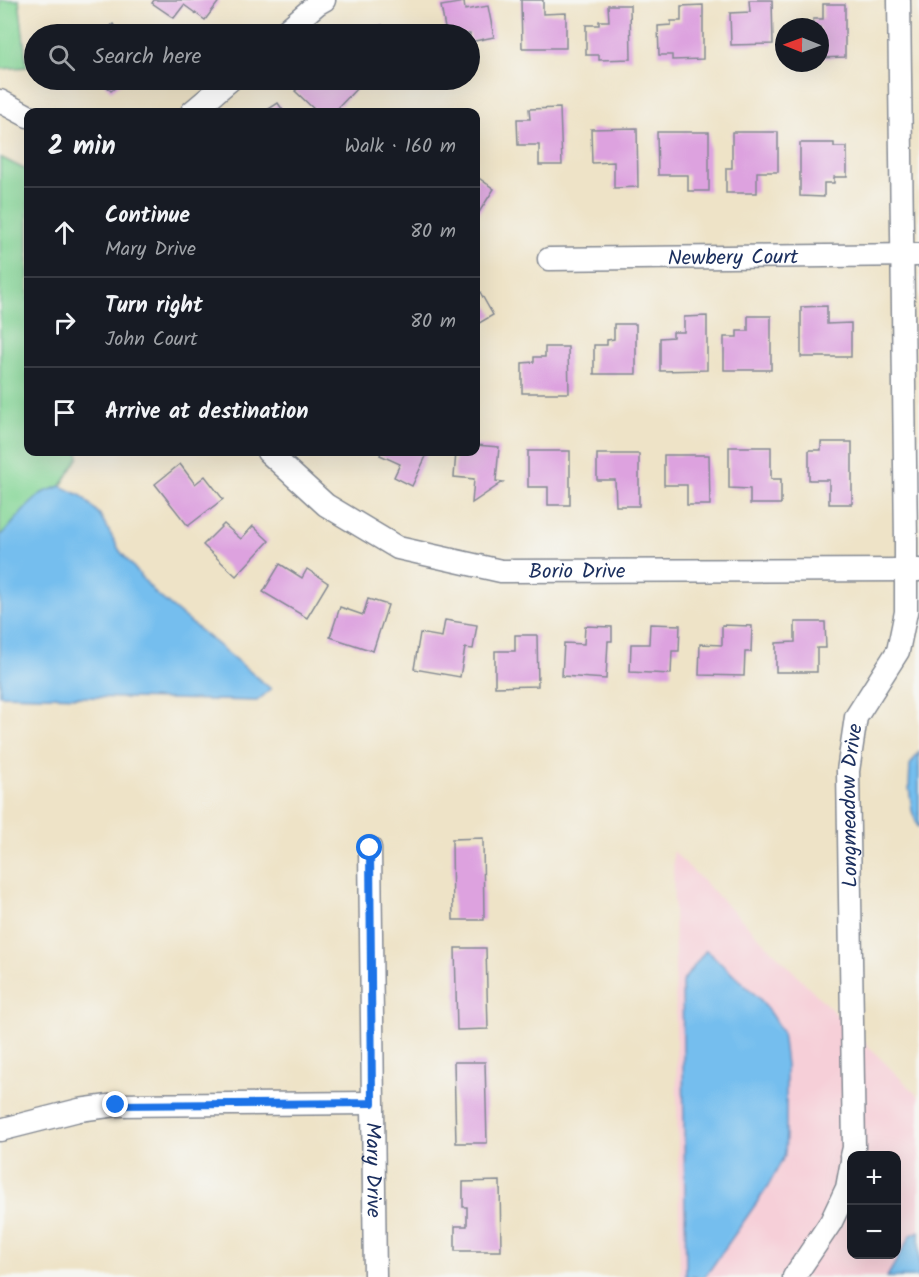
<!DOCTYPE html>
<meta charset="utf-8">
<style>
body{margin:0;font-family:Kalam,sans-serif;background:#20242c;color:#f1f3f6}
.controls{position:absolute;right:18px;bottom:18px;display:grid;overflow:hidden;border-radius:12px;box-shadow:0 6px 24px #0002}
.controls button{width:54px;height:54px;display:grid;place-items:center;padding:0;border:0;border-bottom:2px solid #363941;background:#171b24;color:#f1f3f6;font:30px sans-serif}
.compass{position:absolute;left:775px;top:18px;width:54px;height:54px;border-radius:50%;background:#171b24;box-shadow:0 6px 24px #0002;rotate:271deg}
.stop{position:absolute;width:18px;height:18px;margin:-14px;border:4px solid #1a73e8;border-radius:50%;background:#fff}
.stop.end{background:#1a73e8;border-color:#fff;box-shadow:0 2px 6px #0008}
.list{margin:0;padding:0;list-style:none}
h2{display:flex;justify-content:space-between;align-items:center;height:78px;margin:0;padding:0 24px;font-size:26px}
h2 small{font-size:20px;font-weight:400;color:#9ea1a6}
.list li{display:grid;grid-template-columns:39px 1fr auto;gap:18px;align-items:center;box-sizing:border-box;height:90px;padding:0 24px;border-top:2px solid #363941}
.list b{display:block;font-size:22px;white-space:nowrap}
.list p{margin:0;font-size:20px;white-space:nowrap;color:#9ea1a6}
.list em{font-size:20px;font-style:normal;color:#9ea1a6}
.icon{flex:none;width:33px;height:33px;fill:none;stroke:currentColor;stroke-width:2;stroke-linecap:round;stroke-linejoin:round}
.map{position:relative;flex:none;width:919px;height:1277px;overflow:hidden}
.search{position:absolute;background:#171b24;box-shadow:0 6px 24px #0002;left:24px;top:24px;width:456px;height:66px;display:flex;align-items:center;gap:15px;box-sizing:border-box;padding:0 21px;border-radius:33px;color:#9ea1a6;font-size:22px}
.panel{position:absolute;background:#171b24;box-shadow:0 6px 24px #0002;left:24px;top:108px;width:456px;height:348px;border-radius:12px}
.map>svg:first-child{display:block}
.built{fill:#f6cfd8;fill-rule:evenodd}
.green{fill:#84d696;stroke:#50827a;stroke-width:1.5}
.water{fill:#75beee;stroke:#4876a6;stroke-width:1.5}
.building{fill:#dda2df}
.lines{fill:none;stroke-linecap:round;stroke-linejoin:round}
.street-casing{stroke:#848992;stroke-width:25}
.street{stroke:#fff;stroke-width:22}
.route{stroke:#1a73e8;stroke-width:8}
.labels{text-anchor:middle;stroke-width:4.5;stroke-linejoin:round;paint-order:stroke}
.street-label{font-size:21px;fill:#1b2f5e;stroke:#f6f6f2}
</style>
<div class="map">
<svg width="919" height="1277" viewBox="0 0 919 1277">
<rect width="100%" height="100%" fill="#f6f6f2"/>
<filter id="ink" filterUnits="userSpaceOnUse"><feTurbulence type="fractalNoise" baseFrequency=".0167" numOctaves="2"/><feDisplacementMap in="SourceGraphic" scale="12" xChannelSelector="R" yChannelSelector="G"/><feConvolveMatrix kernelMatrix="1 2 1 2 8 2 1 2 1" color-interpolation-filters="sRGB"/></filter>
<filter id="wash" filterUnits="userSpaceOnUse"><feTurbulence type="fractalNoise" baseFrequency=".008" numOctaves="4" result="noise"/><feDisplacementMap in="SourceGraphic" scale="24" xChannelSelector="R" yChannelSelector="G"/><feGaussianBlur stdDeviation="1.35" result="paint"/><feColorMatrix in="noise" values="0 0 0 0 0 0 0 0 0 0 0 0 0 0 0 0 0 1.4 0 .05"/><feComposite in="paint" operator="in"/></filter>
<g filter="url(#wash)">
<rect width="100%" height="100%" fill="#eee3c7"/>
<!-- built -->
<path class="built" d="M673 851 919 1097V1277H680ZM852 1156H896V1254H852Z"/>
<!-- green -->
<g class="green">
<path d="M0 0H19L27 67 0 69Z"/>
<path d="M0 157 28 171V452H78L79 457 61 486 42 493 26 508 4 533 0 535Z"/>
</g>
<!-- water -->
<g class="water">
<path d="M61 486 82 496 100 515 120 551 155 593 271 689 257 701 0 695V535L4 533 26 508 42 493Z"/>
<path d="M919 752V827H918L912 811 909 787 910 765Z"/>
<path d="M706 950 760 999 772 1016 782 1032 786 1065V1134L785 1155 767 1188 705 1277H686L682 982Z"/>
<path d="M919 1231V1277H887L911 1235Z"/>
</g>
<g id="blocks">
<!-- building -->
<g class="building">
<path d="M154 0H220L205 20 184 5 174 18 152 3Z"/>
<path d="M521 0H543V14L566 13V48H522Z"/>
<path d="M749 0H772L773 44 731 45 730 13 750 12Z"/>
<path d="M464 2 465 10 488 6 494 37 470 42V34H446L441 6Z"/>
<path d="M823 4H845V57L820 58V27H800V24H813V19H823Z"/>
<path d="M608 5H630L631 59 599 60V55H586V25H599V21H609Z"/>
<path d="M703 5V59L672 60V55H659L658 26 671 25V21H681V6Z"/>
<path d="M113 24 122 34H101Z"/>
<path d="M382 25 387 34H363Z"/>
<path d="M101 80H125L111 91Z"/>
<path d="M306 80H355L360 85 334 112H317L295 91Z"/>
<path d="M278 103 284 112H264Z"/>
<path d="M560 108 562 165H539V145H518L517 119H530L529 109Z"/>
<path d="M637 128 638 187 614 188V162L592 163 591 129Z"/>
<path d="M657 132H709V191H688V175H658Z"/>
<path d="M732 132H778V172H757V193H726V168H732Z"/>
<path d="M800 143H834V147H847V177H834V183H824V197L800 196Z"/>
<path d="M476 176 494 189 476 217Z"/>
<path d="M480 292 493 315 476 325V294Z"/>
<path d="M827 306V324L851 323V357H801V307Z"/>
<path d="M707 316V370L660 371V338L673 337V332H684V317Z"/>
<path d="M748 316H771V370H724V337H737V331H748Z"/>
<path d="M614 324H636V374H594V345H607V340L614 339Z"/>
<path d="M545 347H568L569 393H522V363L534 362V357H545Z"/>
<path d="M821 442H852V504H829V480H809V450H821Z"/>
<path d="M476 445 499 447 496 481 503 482 472 503 474 479 454 477 456 452H476Z"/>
<path d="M729 447H771V479H781V504H750V489L729 488Z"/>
<path d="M528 451H570V505H548V487H528Z"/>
<path d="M381 452H428L412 486 394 477 400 464 380 455Z"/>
<path d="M597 454H639V506H616L615 480H597Z"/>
<path d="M664 455H709L710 505H687V485H664Z"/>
<path d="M180 464 195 484 205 476 223 499 188 526 155 484Z"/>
<path d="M224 524 241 539 253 526 269 541 236 576 203 545Z"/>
<path d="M280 564 302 578 307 569 328 583 307 618 263 592Z"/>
<path d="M368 599 388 605 373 651 330 637 340 607 363 615Z"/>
<path d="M445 620 477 625 473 649 465 648 460 677 414 669 420 633 442 637Z"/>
<path d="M795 622H825L826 648H817V672H776V643L795 642Z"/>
<path d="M650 624 680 625 679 651H672L671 674 630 672 631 644H649Z"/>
<path d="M722 625 752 626 751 652H745L744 676 699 675 700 644 722 645Z"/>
<path d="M585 626 612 627V641H608L606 679 562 676 564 643 584 644Z"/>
<path d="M515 635H537L538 686 495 687V651H515Z"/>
<path d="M483 838 484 920H453L452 839Z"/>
<path d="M455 948H486L488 1029 457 1030Z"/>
<path d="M454 1062H485L487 1143H456Z"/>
<path d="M500 1181 501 1251H455V1226H467V1207H463V1182Z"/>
</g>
</g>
</g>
<g filter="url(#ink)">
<use href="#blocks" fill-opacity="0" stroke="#848992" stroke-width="1.5"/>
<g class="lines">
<!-- street casing -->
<g class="street-casing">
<g id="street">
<path d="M282 34 317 4 324 0"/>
<path d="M0 101 28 116"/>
<path d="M192 112 230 80"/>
<path id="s1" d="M549 259 919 255"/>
<path id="s2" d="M268 452 326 505 398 548 501 571 919 570"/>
<path id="s3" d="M370 848 375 1277"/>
<path d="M0 1130 79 1110 116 1105 372 1103"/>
<path id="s4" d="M852 1156 854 1148 848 771 856 717 898 651 906 612V541L899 0"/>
<path d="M794 1277 831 1222 847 1188 852 1161"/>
</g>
</g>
<!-- street -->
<use href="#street" class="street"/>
</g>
</g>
<g class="lines" filter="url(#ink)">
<!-- route -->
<path class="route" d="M116 1105 372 1103 370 848"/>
</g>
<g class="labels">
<!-- street labels -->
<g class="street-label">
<text dy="7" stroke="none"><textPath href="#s1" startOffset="184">Newbery Court</textPath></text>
<text dy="7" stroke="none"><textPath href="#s2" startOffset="344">Borio Drive</textPath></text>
<text dy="7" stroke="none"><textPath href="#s4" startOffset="351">Longmeadow Drive</textPath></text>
<text dy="7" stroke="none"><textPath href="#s3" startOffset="322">Mary Drive</textPath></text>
</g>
</g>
</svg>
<div class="controls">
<button>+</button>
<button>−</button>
</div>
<svg class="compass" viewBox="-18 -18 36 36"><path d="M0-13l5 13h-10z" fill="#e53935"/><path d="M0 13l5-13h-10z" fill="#9ea1a6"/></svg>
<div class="stop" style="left:370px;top:848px"></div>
<div class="stop end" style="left:116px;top:1105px"></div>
<div class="search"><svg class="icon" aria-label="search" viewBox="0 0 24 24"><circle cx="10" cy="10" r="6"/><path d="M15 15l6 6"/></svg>Search here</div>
<section class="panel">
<h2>2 min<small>Walk · 160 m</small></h2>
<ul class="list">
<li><svg class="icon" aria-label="ahead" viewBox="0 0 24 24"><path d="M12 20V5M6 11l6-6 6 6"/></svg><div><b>Continue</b><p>Mary Drive</p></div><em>80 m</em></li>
<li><svg class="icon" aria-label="right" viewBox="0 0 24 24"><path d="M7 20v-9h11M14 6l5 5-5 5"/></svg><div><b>Turn right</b><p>John Court</p></div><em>80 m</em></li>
<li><svg class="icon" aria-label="arrive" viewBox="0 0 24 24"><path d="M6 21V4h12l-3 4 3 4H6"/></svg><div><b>Arrive at destination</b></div></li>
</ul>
</section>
</div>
